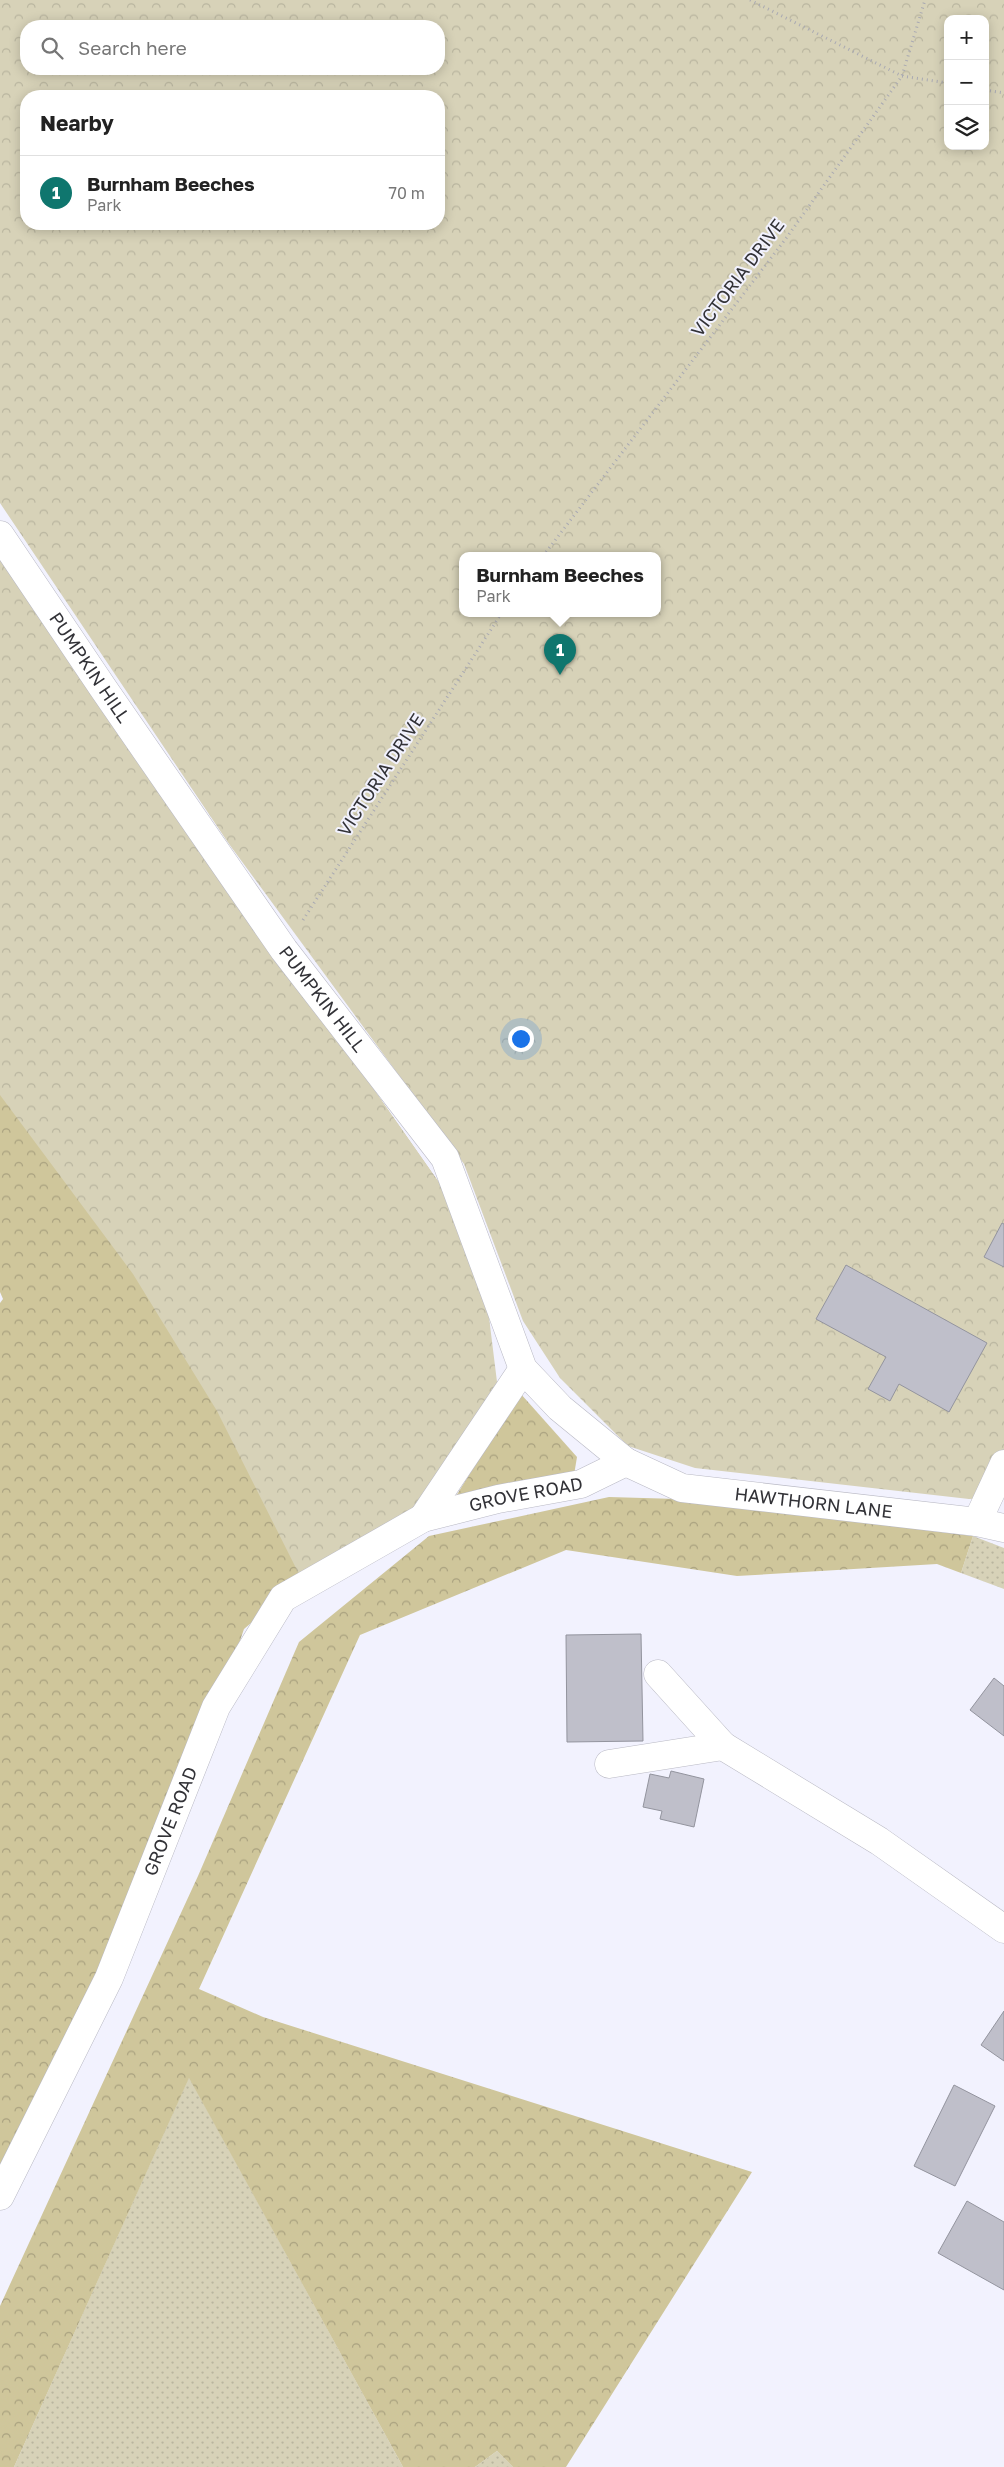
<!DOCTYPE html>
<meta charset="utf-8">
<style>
body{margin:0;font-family:"Golos Text",sans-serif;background:#f2f2f2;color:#222}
.controls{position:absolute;right:15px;top:15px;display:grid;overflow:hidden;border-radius:10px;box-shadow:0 2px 12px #0003}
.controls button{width:45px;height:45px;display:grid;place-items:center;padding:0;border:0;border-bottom:1px solid #e0e0e0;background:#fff;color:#222;font:25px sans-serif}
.you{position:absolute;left:520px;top:1038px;width:18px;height:18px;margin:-12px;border:4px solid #fff;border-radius:50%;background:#1a73e8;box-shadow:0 0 0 8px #1a73e833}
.badge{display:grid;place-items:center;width:32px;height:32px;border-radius:50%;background:#0f766e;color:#fff;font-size:16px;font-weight:700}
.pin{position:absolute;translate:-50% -41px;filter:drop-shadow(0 1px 2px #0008)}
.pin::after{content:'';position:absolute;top:26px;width:18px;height:15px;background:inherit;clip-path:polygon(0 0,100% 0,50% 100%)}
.popup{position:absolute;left:459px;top:552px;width:202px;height:65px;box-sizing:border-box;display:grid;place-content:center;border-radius:10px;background:#fff;filter:drop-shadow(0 1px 4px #0005);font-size:16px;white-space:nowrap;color:#767676}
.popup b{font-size:19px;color:#222}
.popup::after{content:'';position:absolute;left:50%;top:100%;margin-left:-10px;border:10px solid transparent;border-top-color:#fff}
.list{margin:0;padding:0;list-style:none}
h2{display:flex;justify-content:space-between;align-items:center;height:65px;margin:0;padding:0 20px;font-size:21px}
h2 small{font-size:16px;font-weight:400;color:#767676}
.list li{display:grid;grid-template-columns:32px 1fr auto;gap:15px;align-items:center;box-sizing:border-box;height:75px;padding:0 20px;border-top:1px solid #e0e0e0}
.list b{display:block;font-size:19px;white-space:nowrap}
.list p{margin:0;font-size:16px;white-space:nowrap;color:#767676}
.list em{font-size:16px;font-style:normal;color:#767676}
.icon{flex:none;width:28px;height:28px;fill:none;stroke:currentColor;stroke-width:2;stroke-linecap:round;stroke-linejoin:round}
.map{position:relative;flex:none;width:1004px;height:2467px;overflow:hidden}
.search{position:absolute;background:#fff;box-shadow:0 2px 12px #0003;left:20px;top:20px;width:425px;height:55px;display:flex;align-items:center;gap:12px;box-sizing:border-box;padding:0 18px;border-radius:20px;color:#767676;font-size:19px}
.panel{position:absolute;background:#fff;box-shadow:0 2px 12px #0003;left:20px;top:90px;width:425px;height:140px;border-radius:20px}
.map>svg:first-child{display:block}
.grass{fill:url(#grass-dots)}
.forest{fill:url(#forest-crowns)}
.park{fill:url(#park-crowns);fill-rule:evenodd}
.building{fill:#bfbfca;stroke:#93949e}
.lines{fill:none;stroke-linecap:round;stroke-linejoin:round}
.minor-casing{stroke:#b9b9c4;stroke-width:29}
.path{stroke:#a9a9b2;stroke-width:3;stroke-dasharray:1 4;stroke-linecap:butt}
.minor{stroke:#fff;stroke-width:28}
.labels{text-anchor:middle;stroke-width:4;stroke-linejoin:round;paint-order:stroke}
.street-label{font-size:18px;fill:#323237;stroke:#f2f2fe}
</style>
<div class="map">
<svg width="1004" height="2467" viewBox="0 0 1004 2467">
<defs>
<pattern id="grass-dots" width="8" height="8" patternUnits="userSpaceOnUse" patternTransform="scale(1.25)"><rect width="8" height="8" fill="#d7d2b8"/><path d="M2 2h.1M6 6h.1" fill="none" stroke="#b9b59f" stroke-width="1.8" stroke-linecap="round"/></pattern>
<pattern id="forest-crowns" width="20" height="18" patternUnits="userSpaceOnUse" patternTransform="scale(1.25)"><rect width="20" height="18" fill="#cfc69b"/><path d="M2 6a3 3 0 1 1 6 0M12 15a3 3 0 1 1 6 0" fill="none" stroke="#a9a17f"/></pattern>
<pattern id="park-crowns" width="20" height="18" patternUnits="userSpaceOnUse" patternTransform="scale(1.25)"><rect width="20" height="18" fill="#d7d2b8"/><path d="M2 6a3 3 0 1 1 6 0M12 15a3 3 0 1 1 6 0" fill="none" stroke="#b9b59f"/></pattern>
</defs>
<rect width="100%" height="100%" fill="#f2f2fe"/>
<!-- grass -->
<g class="grass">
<path d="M973 1536 1004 1548V1589L961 1573Z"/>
<path d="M189 2077 403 2467H14Z"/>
<path d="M497 2451 513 2467H475Z"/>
</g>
<!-- forest -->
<g class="forest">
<path d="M0 556 440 1184 302 1580 244 1629 158 1879 0 2198V1303L3 1299 0 1292Z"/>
<path d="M520 1393 577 1457 574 1475 456 1496Z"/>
<path d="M609 1497 678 1499 973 1536 961 1573 937 1564 737 1576 566 1550 360 1635 199 1989 263 2017 752 2172 566 2467H513L497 2451 475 2467H403L189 2078 14 2467H0V2306L198 1876 299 1642 429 1536Z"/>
</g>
<!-- park -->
<g class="park">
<path d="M0 0H1004V1498L969 1499 695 1468 628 1446 560 1378 523 1321 464 1164 229 844 0 503ZM948 19H985V146H948ZM26 26H439V69H26ZM26 96H439V224H26ZM462 556H658V614H462Z"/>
<path d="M0 556 440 1184 486 1293 498 1390 422 1503 302 1580 217 1411 133 1274 0 1095Z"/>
</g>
<!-- building -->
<g class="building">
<path d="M1002 1223 1004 1224V1267L984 1257Z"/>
<path d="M846 1265 987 1343 949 1412 899 1384 890 1401 868 1389 886 1357 816 1319Z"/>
<path d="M641 1634 643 1741 567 1742 566 1635Z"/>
<path d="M994 1678 1004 1686V1736L970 1710Z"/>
<path d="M671 1771 704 1779 694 1827 660 1819 662 1811 643 1807 650 1774 669 1778Z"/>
<path d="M1004 2011V2061L981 2045Z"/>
<path d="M954 2085 995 2106 955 2186 914 2166Z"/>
<path d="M967 2201 1004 2222V2290L938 2253Z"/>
</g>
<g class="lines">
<!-- minor casing -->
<g class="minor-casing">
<g id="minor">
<path id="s1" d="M0 535 103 688 284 950 445 1158 523 1369 560 1408 626 1462 682 1488 977 1522 1004 1528"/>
<path d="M423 1518 523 1369"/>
<path d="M977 1522 1004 1464"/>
<path d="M723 1746 879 1841 1004 1929"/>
<path d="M609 1764 723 1746 658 1674"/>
<path id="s2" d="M0 2196 109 1978 216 1707 283 1598 423 1518 498 1499 581 1484 626 1462"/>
</g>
</g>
<!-- path -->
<g class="path">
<path d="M750 0 902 76 948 83"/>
<path d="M985 90 1004 93"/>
<path d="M543 556 787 237 902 76 925 0"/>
<path d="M303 920 501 614"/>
</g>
<!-- minor -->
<use href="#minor" class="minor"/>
</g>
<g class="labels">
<!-- street labels -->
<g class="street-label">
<text transform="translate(738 278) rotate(-53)" y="6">VICTORIA DRIVE</text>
<text dy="6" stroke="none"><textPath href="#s1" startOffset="160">PUMPKIN HILL</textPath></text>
<text transform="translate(381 775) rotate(-57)" y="6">VICTORIA DRIVE</text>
<text dy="6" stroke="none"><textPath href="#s1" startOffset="565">PUMPKIN HILL</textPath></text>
<text dy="6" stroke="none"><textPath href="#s2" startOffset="930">GROVE ROAD</textPath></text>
<text dy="6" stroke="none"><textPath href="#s1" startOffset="1324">HAWTHORN LANE</textPath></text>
<text dy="6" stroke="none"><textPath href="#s2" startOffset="412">GROVE ROAD</textPath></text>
</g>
</g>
</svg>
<div class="controls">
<button>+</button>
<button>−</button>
<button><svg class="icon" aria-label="layers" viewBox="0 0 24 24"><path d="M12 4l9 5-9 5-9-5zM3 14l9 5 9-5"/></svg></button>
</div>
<div class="you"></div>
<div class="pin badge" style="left:560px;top:675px">1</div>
<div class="popup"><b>Burnham Beeches</b>Park</div>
<div class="search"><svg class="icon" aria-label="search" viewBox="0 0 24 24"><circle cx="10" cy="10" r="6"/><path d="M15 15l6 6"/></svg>Search here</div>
<section class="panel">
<h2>Nearby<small></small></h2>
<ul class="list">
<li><span class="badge">1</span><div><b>Burnham Beeches</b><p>Park</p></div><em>70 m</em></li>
</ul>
</section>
</div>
